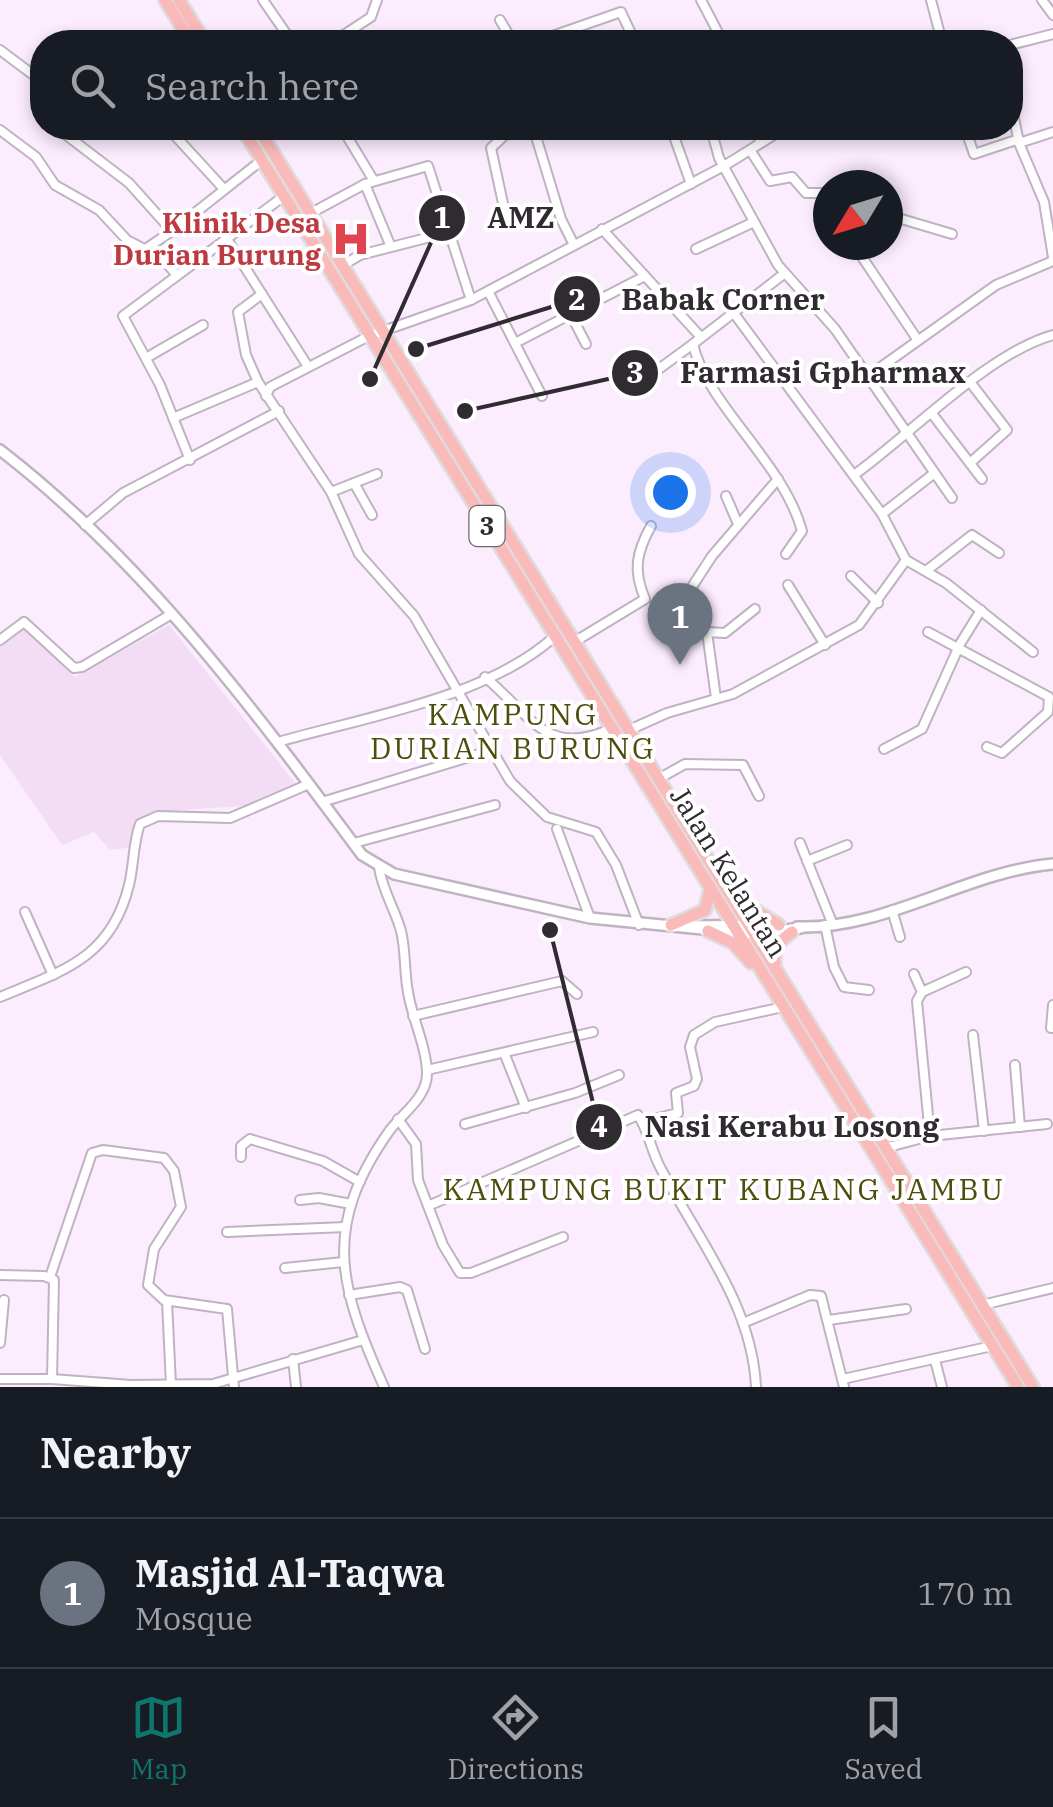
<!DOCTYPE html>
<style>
body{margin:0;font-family:"IBM Plex Serif",serif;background:#20242c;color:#f1f3f6}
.compass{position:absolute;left:813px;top:170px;width:90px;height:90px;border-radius:50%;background:#171b24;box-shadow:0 5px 15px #0003;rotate:232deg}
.you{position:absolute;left:670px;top:492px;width:35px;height:35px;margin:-25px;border:8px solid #fff;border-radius:50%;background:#1a73e8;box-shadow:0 0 0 15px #1a73e833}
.badge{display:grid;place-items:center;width:65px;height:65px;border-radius:50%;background:#0f766e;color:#fff;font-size:32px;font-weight:700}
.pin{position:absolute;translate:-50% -82px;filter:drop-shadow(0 2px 5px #0008)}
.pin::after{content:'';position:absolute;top:52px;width:35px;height:30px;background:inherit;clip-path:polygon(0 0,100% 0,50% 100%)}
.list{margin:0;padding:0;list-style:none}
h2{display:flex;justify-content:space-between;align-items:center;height:130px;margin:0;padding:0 40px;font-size:42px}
h2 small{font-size:32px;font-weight:400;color:#9ea1a6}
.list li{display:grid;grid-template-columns:65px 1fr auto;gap:30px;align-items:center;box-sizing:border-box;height:150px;padding:0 40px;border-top:2px solid #363941}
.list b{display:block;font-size:38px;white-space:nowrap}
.list p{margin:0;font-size:32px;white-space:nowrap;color:#9ea1a6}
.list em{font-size:32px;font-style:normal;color:#9ea1a6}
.icon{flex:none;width:55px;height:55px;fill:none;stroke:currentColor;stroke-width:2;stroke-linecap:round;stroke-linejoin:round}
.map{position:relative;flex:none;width:1053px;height:1387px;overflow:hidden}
.search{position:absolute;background:#171b24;box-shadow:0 5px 15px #0003;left:30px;right:30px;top:30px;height:110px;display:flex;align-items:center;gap:25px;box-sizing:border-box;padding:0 35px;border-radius:40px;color:#9ea1a6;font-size:38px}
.sheet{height:280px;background:#171b24}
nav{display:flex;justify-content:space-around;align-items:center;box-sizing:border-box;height:140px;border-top:2px solid #363941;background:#171b24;font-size:28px;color:#9ea1a6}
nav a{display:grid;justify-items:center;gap:5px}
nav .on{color:#0f766e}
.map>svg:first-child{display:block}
.built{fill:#f2ddf5}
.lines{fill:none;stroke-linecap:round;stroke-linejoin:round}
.minor-casing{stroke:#c0b2c3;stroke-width:12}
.tertiary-casing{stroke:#c0b2c3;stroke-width:14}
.trunk-casing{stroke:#deddde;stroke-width:16}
.minor{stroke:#fff;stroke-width:8}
.tertiary{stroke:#fff;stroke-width:9}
.trunk{stroke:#fbbaba;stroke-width:11}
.labels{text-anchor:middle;stroke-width:8;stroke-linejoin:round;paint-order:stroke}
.shield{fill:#fff;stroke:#6e6b6f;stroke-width:2.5}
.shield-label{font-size:25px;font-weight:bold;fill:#302b31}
.health-label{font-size:28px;font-weight:bold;fill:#be3a42;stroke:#fff;text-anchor:end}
.street-label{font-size:28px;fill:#302b31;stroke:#fff}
.neighbourhood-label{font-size:30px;letter-spacing:2.5px;fill:#4f4d0e;stroke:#fff}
.leader{fill:none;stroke:#302b31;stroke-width:4}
.callout-dot{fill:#302b31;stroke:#fff;stroke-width:4}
.mark-label{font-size:30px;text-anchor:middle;font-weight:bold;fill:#fff}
.callout-label{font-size:30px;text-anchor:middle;font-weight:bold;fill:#302b31;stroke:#fff;stroke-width:8;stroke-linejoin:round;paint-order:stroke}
</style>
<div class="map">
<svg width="1053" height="1387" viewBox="0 0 1053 1387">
<rect width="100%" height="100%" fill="#fbecfe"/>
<!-- built -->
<path class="built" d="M21 624 75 677 169 625 296 784 255 805 154 812 134 826V847L110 850 94 832 62 845 0 755V642Z"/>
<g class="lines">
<!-- minor casing -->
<g class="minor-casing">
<g id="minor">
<path d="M263 0 292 42"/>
<path d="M701 0 723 42"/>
<path d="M931 0 942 42"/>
<path d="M1042 0 1053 15"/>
<path d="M500 20 513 42"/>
<path d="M333 42 371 17 377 0"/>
<path d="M535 42 621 12 635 42"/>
<path d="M1010 45 1053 34"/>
<path d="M0 50 40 80"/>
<path d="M1010 98 1019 143 1044 202 1053 257"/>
<path d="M57 128 129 183 172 231 262 160"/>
<path d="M168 128 223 188"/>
<path d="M342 128 374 181"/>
<path d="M671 128 691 184"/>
<path d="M751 128 762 142"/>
<path d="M965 128 974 154 1019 139"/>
<path d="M0 130 36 157 55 185 99 210 127 240 162 258 177 275"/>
<path d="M713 136 719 158 778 265 835 329 952 498"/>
<path d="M1019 143 1053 132"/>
<path d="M750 150 770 181 792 177 806 193H828"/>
<path d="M365 184 391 247"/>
<path d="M311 213 365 184 428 166 471 300"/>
<path d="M888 215 952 234"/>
<path d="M506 217 491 148 506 134 534 130 561 219 574 245"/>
<path d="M602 229 699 335"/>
<path d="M225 236 307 365"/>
<path d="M854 245 917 339"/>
<path d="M147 248 172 231"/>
<path d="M696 249 754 222"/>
<path d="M343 265 360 255 450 232"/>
<path d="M785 273 693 344C706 404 784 463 802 531L786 554"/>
<path d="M488 291 542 396"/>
<path d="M262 294 238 312 246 355 258 382 331 492 359 554 414 616 510 781 547 817 596 832 616 865 639 925"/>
<path d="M733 312 882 514 906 560 946 583 1033 652"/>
<path d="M571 315 586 344"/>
<path d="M515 343 645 276"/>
<path d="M146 358 203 325"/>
<path d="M652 374 693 344"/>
<path d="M867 377 996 285 1053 261"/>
<path d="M970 382 1007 430 970 463"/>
<path d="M266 396 270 387 369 336 471 300 724 166 785 128"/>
<path d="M933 415 982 479"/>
<path d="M173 418 258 382"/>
<path d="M190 460 160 385 123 316 284 196"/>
<path d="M854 475C910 435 988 353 1053 335"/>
<path d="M354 483 372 515"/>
<path d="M331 492 377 474"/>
<path d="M726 496 738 524"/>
<path d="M882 514 932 475"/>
<path d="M85 525 123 493 279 411"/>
<path d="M926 571 972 535 999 553"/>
<path d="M851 576 878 603"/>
<path d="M788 585 825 645"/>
<path d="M707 632 725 633 755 609"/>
<path d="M928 632 1049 697 1048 712 1002 753 987 747"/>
<path d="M0 640 24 622 74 668 82 667 170 615"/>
<path d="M574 642 645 599C633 571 636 553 651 526"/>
<path d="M485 677C531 716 548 758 610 729"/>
<path d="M716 698 707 632 688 604V593L712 556 778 479"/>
<path d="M629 730 667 713 733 694 859 625 906 560"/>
<path d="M278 742C365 717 486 698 554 637"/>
<path d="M884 749 922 729 960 644 981 610"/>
<path d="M660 778 685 764 743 765 759 796"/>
<path d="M322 802 479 754"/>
<path d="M557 829 590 918"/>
<path d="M354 843 495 805"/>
<path d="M800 843 833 925"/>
<path d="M807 861 847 845"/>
<path d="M379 867C382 890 395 909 401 931 406 951 404 972 408 992 412 1018 427 1048 427 1074 427 1097 403 1113 390 1130 321 1227 339 1286 384 1387"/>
<path d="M892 910 900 937"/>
<path d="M25 912 53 975"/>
<path d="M825 925 834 967 844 987 869 990"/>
<path d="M914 974 922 992"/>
<path d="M0 997C62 971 111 959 129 885 134 865 133 843 140 824L158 816 230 818 309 784"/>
<path d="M413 1016 562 981 577 994"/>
<path d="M1051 1028 1053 1005"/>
<path d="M973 1035 984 1131"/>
<path d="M505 1055 526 1108"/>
<path d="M1015 1065 1020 1127"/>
<path d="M427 1070 593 1032"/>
<path d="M398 1119 416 1144 418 1180 443 1245 460 1273H471L563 1237"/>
<path d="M642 1122 678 1113 676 1093 694 1086 697 1079 690 1047 694 1035 715 1022 783 1007"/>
<path d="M465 1124 575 1093 619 1075"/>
<path d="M930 1136 917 1001 922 992 966 972"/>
<path d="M885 1148 930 1136 1047 1124"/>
<path d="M241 1157V1146L250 1139 323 1161 360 1182"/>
<path d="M300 1200 319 1198 351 1204"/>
<path d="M428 1206 638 1115C648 1130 651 1149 659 1165 696 1237 752 1303 756 1387"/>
<path d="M227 1232 346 1227"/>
<path d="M285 1268 343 1262"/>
<path d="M0 1275 44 1276 54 1280 52 1379 131 1385 213 1384 363 1340"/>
<path d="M50 1277 92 1153 103 1150 164 1158 174 1171 181 1207 154 1249 148 1285 164 1300 227 1309 234 1387"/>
<path d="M349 1295 400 1287 407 1290 425 1349"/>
<path d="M167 1301 171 1385"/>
<path d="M982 1305 1053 1288"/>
<path d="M829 1320 906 1309"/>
<path d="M743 1323 810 1295 821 1296 844 1387"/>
<path d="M0 1343 4 1300"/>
<path d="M293 1359 296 1387"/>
<path d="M935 1360 942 1387"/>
<path d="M0 1379H52"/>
<path d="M843 1379 992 1346"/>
</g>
</g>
<!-- tertiary casing -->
<g class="tertiary-casing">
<g id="tertiary">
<path d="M0 450C143 560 255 711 362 855L394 874 590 918 754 934 801 928"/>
<path d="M687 926 776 925"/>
<path d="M797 927C886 930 965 872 1053 864"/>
</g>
</g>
<!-- trunk casing -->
<g class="trunk-casing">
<g id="trunk">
<path d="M165 0 191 42"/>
<path d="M179 0 205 42"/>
<path d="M242 128 1018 1387"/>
<path d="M258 128 1033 1387"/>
<path d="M731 883 750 907 779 925"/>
<path d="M671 925 705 910 710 889"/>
<path d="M708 931 733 943 751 963"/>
<path d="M775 964C773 947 779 941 792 932"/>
</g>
</g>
<!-- minor -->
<use href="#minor" class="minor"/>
<!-- tertiary -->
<use href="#tertiary" class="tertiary"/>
<!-- trunk -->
<use href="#trunk" class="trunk"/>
</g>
<!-- icons -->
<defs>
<g id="hospital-bare" transform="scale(3)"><path d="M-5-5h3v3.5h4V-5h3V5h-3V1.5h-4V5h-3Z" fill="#e0444e" stroke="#fff" stroke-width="2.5" paint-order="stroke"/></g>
</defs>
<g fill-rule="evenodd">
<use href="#hospital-bare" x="351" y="239"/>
</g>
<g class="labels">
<!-- shield labels -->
<rect class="shield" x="469.5" y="506" width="35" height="40" rx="8"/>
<g class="shield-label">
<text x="487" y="535">3</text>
</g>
<!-- health labels -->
<g class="health-label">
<text x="321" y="233">Klinik Desa<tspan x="321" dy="32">Durian Burung</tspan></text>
</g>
<!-- street labels -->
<g class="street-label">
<text transform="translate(729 872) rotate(58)" y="10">Jalan Kelantan</text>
</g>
<!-- neighbourhood labels -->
<g class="neighbourhood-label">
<text x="513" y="725">KAMPUNG<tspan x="513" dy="34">DURIAN BURUNG</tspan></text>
<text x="724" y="1200">KAMPUNG BUKIT KUBANG JAMBU</text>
</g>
</g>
<!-- callouts -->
<path class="leader" d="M370 379L442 218M416 349L577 299M465 411L635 373M550 930L599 1127"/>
<g class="callout-dot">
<circle cx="370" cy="379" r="10"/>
<circle cx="416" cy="349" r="10"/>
<circle cx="465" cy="411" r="10"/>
<circle cx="550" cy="930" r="10"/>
<circle cx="442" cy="218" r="25"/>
<circle cx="577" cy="299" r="25"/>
<circle cx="635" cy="373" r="25"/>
<circle cx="599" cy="1127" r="25"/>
</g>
<g class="mark-label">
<text x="442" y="228">1</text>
<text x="577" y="310">2</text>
<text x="635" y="383">3</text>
<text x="599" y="1137">4</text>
</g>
<g class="callout-label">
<text x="521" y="228">AMZ</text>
<text x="723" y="310">Babak Corner</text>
<text x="823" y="383">Farmasi Gpharmax</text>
<text x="792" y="1137">Nasi Kerabu Losong</text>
</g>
</svg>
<svg class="compass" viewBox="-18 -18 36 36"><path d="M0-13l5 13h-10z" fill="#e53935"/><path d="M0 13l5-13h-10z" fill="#9ea1a6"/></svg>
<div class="you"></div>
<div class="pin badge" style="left:680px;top:665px;background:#6b7280">1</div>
<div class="search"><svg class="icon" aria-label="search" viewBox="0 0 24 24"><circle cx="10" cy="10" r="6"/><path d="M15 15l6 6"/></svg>Search here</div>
</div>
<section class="sheet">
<h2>Nearby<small></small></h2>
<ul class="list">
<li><span class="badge" style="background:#6b7280">1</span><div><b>Masjid Al-Taqwa</b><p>Mosque</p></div><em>170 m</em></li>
</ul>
</section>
<nav>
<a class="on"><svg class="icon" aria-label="map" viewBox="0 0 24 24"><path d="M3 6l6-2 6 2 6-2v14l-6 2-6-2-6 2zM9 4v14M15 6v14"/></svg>Map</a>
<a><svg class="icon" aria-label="directions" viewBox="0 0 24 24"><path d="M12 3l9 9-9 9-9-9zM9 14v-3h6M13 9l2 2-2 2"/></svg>Directions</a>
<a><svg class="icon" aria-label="saved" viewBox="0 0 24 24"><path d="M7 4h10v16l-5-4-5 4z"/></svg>Saved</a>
</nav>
